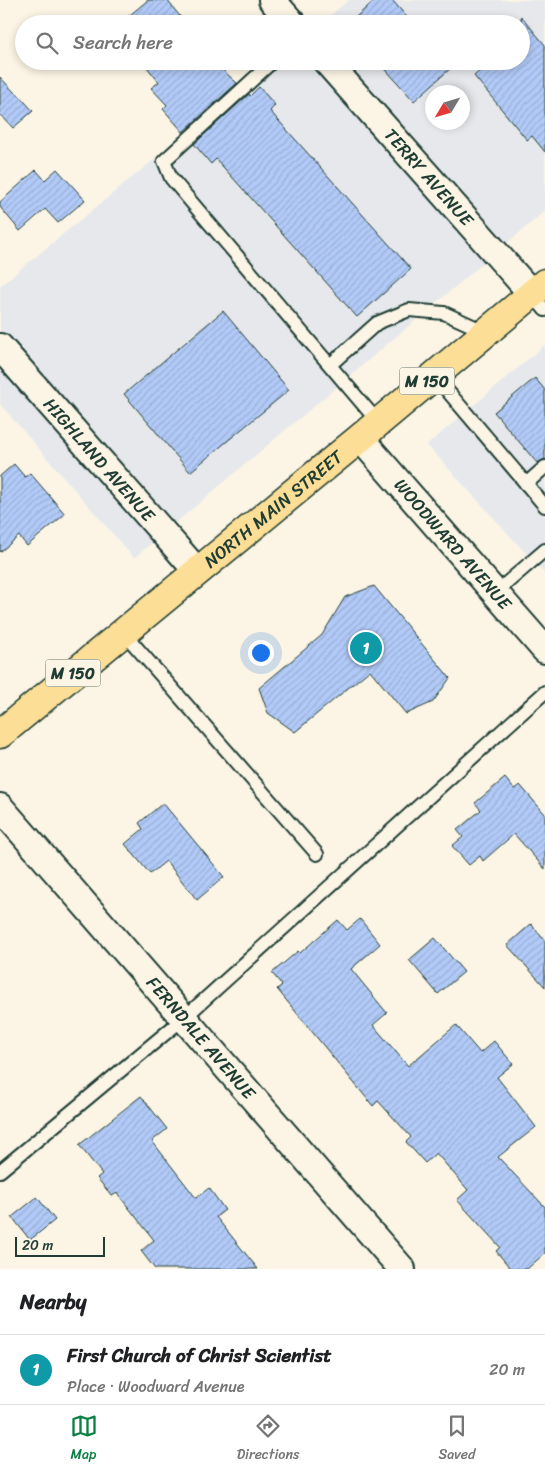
<!DOCTYPE html>
<meta charset="utf-8">
<style>
body{margin:0;font-family:Sriracha,sans-serif;background:#f2f2f2;color:#202124}
.compass{position:absolute;left:425px;top:85px;width:45px;height:45px;border-radius:50%;background:#fff;box-shadow:0 2px 8px #0003;rotate:232deg}
.scale{position:absolute;left:15px;bottom:12px;width:90px;box-sizing:border-box;padding-left:5px;border:2px solid #1f3d34;border-top:0;font-size:14px;line-height:18px;white-space:nowrap;color:#1f3d34;-webkit-text-stroke:4px #fcf5e5;paint-order:stroke}
.you{position:absolute;left:260px;top:652px;width:18px;height:18px;margin:-12px;border:4px solid #fff;border-radius:50%;background:#1a73e8;box-shadow:0 0 0 8px #1a73e833}
.badge{display:grid;place-items:center;width:32px;height:32px;border-radius:50%;background:#0b8043;color:#fff;font-size:16px;font-weight:700}
.pin{position:absolute;translate:-50% -50%;border:2px solid #fff;box-shadow:0 1px 5px #0006}
.list{margin:0;padding:0;list-style:none}
h2{display:flex;justify-content:space-between;align-items:center;height:65px;margin:0;padding:0 20px;font-size:21px}
h2 small{font-size:16px;font-weight:400;color:#757577}
.list li{display:grid;grid-template-columns:32px 1fr auto;gap:15px;align-items:center;box-sizing:border-box;height:70px;padding:0 20px;border-top:1px solid #e0e0e0}
.list b{display:block;font-size:19px;white-space:nowrap}
.list p{margin:0;font-size:16px;white-space:nowrap;color:#757577}
.list em{font-size:16px;font-style:normal;color:#757577}
.icon{flex:none;width:28px;height:28px;fill:none;stroke:currentColor;stroke-width:2;stroke-linecap:round;stroke-linejoin:round}
.map{position:relative;flex:none;width:545px;height:1269px;overflow:hidden}
.search{position:absolute;background:#fff;box-shadow:0 2px 8px #0003;left:15px;right:15px;top:15px;height:55px;display:flex;align-items:center;gap:12px;box-sizing:border-box;padding:0 18px;border-radius:28px;color:#757577;font-size:19px}
.sheet{height:135px;background:#fff}
nav{display:flex;justify-content:space-around;align-items:center;box-sizing:border-box;height:70px;border-top:1px solid #e0e0e0;background:#fff;font-size:14px;color:#757577}
nav a{display:grid;justify-items:center;gap:2px}
nav .on{color:#0b8043}
.map>svg:first-child{display:block}
.built{fill:#e6e8eb;fill-rule:evenodd}
.building{fill:url(#building-hatch);stroke:#1f3d34}
.lines{fill:none;stroke-linecap:round;stroke-linejoin:round}
.service-casing{stroke:#1f3d34;stroke-width:16}
.minor-casing{stroke:#1f3d34;stroke-width:30}
.primary-casing{stroke:#1f3d34;stroke-width:31}
.service{stroke:#fcf5e5;stroke-width:12}
.minor{stroke:#fcf5e5;stroke-width:26}
.primary{stroke:#fdde96;stroke-width:28}
.labels{text-anchor:middle;stroke-width:4;stroke-linejoin:round;paint-order:stroke}
.shield{fill:#fcf5e5;stroke:#617469;stroke-width:1}
.shield-label{font-size:16px;font-weight:bold;fill:#1f3d34}
.street-label{font-size:18px;fill:#1f3d34;stroke:#fcf5e5}
</style>
<div class="map">
<svg width="545" height="1269" viewBox="0 0 545 1269">
<defs>
<pattern id="building-hatch" width="6" height="6" patternUnits="userSpaceOnUse" patternTransform="scale(1.25)"><rect width="6" height="6" fill="#b2caf8"/><path d="M-1 1l2-2M0 6l6-6M5 7l2-2" fill="none" stroke="#99aed5"/></pattern>
</defs>
<rect width="100%" height="100%" fill="#fcf5e5"/>
<filter id="ink" filterUnits="userSpaceOnUse"><feTurbulence type="fractalNoise" baseFrequency=".02" numOctaves="2"/><feDisplacementMap in="SourceGraphic" scale="10" xChannelSelector="R" yChannelSelector="G"/><feConvolveMatrix kernelMatrix="1 2 1 2 8 2 1 2 1" color-interpolation-filters="sRGB"/></filter>
<g filter="url(#ink)">
<!-- built -->
<g class="built">
<path d="M349 0H545V211L134 558 0 404V286L274 61H521V24H320ZM432 92H462V122H432Z"/>
<path d="M545 345V574L427 445Z"/>
</g>
<!-- building -->
<g class="building">
<path d="M148 0H167L186 24H119Z"/>
<path d="M375 0H392L413 24H348Z"/>
<path d="M521 16 545 45V152L532 136 527 140 474 76 491 61H521Z"/>
<path d="M142 61H217L215 63 237 83 183 132 163 109 167 105 151 88 159 82Z"/>
<path d="M378 61H447L452 67 414 101Z"/>
<path d="M0 77 15 93 16 92 33 111 13 128 0 114Z"/>
<path d="M259 87 275 105 270 111 411 269 357 317 216 159 211 164 194 144 249 94 250 96Z"/>
<path d="M57 169 85 200 58 223 45 209 20 231 0 207V202L36 170 45 180Z"/>
<path d="M223 311 289 390 190 472 124 394Z"/>
<path d="M535 378 545 390V459L537 463 494 412Z"/>
<path d="M14 464 25 477 30 473 65 514 27 546 19 536 0 552V476Z"/>
<path d="M374 586 450 678 433 702 406 714 370 670 295 732 268 713 259 688 322 635 345 597Z"/>
<path d="M505 778 514 789 520 785 545 814V869L514 834 483 861 480 856 469 865 452 846 463 837 457 830 481 810 475 803Z"/>
<path d="M163 803 224 877 197 900 166 861 150 874 125 844 143 829 139 823Z"/>
<path d="M360 919 380 944 351 969 387 1013 373 1025 408 1066 456 1025 480 1053 494 1041 513 1064 497 1077 536 1127 498 1157 545 1207V1253L527 1269H511L496 1251 500 1247 457 1200 468 1190 436 1153 425 1163 406 1142 411 1137 378 1101 373 1106 277 989 282 985 272 973 298 951 300 953 338 920 347 930Z"/>
<path d="M531 924 545 941V987L507 945Z"/>
<path d="M435 938 464 972 438 994 409 960Z"/>
<path d="M141 1096 167 1129 152 1141 196 1198 209 1188 225 1210 216 1217 258 1269H155L141 1251 154 1240 117 1193 112 1196 97 1178 102 1174 79 1145Z"/>
<path d="M37 1197 55 1220 30 1240 12 1217Z"/>
</g>
<g class="lines">
<!-- service casing -->
<g class="service-casing">
<g id="service">
<path d="M273 61 164 161 171 178 378 422"/>
<path d="M532 294 545 310"/>
<path d="M330 365 377 323 409 310 444 313 486 332"/>
<path d="M434 375 545 506"/>
<path d="M526 484 545 467"/>
<path d="M495 593 545 550"/>
<path d="M123 632 317 854"/>
<path d="M0 1171 184 1018 545 692"/>
</g>
</g>
<!-- minor casing -->
<g class="minor-casing">
<g id="minor">
<path d="M272 0 293 24"/>
<path id="s1" d="M326 61 532 294"/>
<path id="s2" d="M0 347 197 571"/>
<path id="s3" d="M360 438 545 650"/>
<path id="s4" d="M0 807C135 960 267 1116 402 1269"/>
</g>
</g>
<!-- primary casing -->
<g class="primary-casing">
<g id="primary">
<path id="s5" d="M0 734 360 438 545 283"/>
</g>
</g>
<!-- service -->
<use href="#service" class="service"/>
<!-- minor -->
<use href="#minor" class="minor"/>
<!-- primary -->
<use href="#primary" class="primary"/>
</g>
</g>
<g class="labels">
<!-- shield labels -->
<g class="shield">
<rect x="399.5" y="367.5" width="55" height="27" rx="4"/>
<rect x="45.5" y="659.5" width="55" height="27" rx="4"/>
</g>
<g class="shield-label">
<text x="427" y="387">M 150</text>
<text x="73" y="679">M 150</text>
</g>
<!-- street labels -->
<g class="street-label">
<text dy="6" stroke="none"><textPath href="#s1" startOffset="155">TERRY AVENUE</textPath></text>
<text dy="6" stroke="none"><textPath href="#s2" startOffset="150">HIGHLAND AVENUE</textPath></text>
<text dy="6" stroke="none"><textPath href="#s5" startOffset="354">NORTH MAIN STREET</textPath></text>
<text dy="6" stroke="none"><textPath href="#s3" startOffset="141">WOODWARD AVENUE</textPath></text>
<text dy="6" stroke="none"><textPath href="#s4" startOffset="306">FERNDALE AVENUE</textPath></text>
</g>
</g>
</svg>
<svg class="compass" viewBox="-18 -18 36 36"><path d="M0-13l5 13h-10z" fill="#e53935"/><path d="M0 13l5-13h-10z" fill="#757577"/></svg>
<div class="scale">20 m</div>
<div class="you"></div>
<div class="pin badge" style="left:366px;top:648px;background:#0f9aa8">1</div>
<div class="search"><svg class="icon" aria-label="search" viewBox="0 0 24 24"><circle cx="10" cy="10" r="6"/><path d="M15 15l6 6"/></svg>Search here</div>
</div>
<section class="sheet">
<h2>Nearby<small></small></h2>
<ul class="list">
<li><span class="badge" style="background:#0f9aa8">1</span><div><b>First Church of Christ Scientist</b><p>Place · Woodward Avenue</p></div><em>20 m</em></li>
</ul>
</section>
<nav>
<a class="on"><svg class="icon" aria-label="map" viewBox="0 0 24 24"><path d="M3 6l6-2 6 2 6-2v14l-6 2-6-2-6 2zM9 4v14M15 6v14"/></svg>Map</a>
<a><svg class="icon" aria-label="directions" viewBox="0 0 24 24"><path d="M12 3l9 9-9 9-9-9zM9 14v-3h6M13 9l2 2-2 2"/></svg>Directions</a>
<a><svg class="icon" aria-label="saved" viewBox="0 0 24 24"><path d="M7 4h10v16l-5-4-5 4z"/></svg>Saved</a>
</nav>
